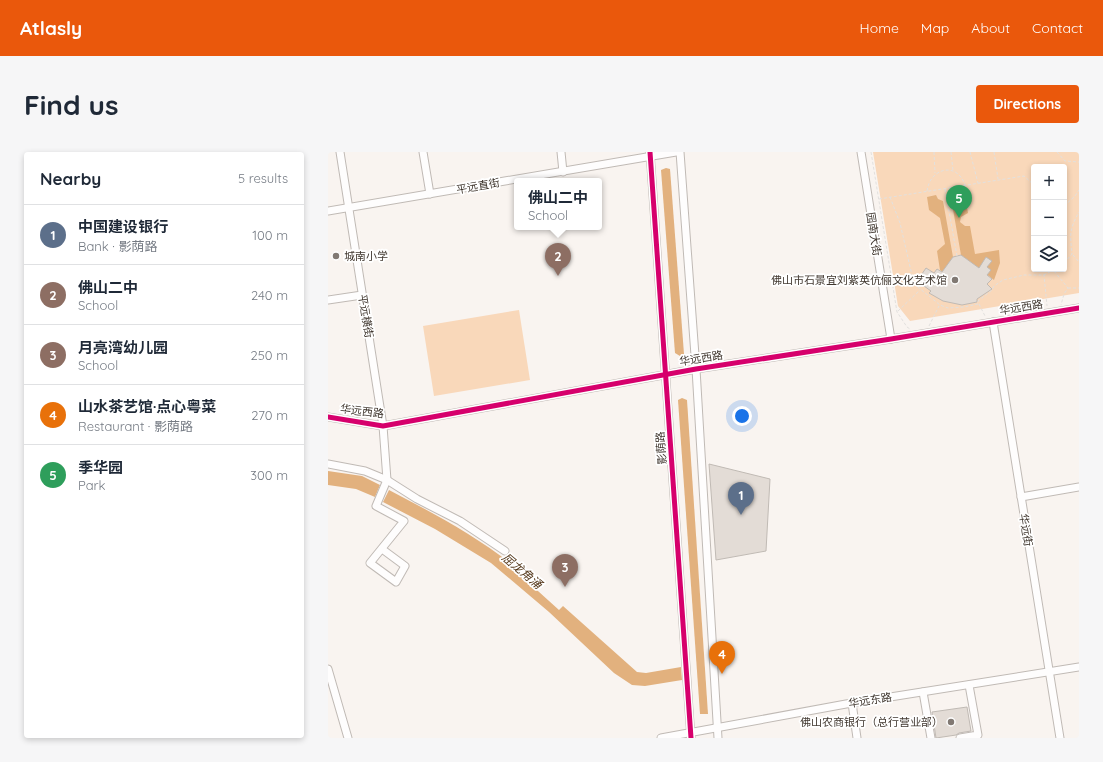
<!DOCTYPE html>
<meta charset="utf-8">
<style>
body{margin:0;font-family:Quicksand,"Noto Sans SC",sans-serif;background:#f6f6f7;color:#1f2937}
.controls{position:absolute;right:12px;top:12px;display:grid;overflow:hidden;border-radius:4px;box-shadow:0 2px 6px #0003}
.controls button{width:36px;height:36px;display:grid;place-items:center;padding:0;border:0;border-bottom:1px solid #e0e1e3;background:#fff;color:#1f2937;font:20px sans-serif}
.you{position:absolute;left:414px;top:264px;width:14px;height:14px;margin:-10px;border:3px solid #fff;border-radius:50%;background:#1a73e8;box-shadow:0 0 0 6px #1a73e833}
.badge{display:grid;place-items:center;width:26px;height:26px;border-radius:50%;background:#ea580c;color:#fff;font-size:13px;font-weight:700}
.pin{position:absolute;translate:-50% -33px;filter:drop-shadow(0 1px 2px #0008)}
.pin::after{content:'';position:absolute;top:21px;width:14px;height:12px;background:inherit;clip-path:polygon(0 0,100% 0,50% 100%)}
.popup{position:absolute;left:186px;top:26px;width:88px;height:52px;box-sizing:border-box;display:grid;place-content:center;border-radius:4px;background:#fff;filter:drop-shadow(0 1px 3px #0005);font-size:13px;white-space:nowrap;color:#747a83}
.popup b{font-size:15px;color:#1f2937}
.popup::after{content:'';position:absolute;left:50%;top:100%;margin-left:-8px;border:8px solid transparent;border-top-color:#fff}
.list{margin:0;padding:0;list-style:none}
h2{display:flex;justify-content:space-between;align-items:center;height:52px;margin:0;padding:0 16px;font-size:17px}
h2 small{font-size:13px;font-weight:400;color:#747a83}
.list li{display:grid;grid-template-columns:26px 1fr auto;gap:12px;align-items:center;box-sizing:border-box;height:60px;padding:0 16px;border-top:1px solid #e0e1e3}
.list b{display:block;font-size:15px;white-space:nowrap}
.list p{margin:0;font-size:13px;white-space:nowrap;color:#747a83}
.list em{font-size:13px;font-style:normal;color:#747a83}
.icon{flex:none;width:22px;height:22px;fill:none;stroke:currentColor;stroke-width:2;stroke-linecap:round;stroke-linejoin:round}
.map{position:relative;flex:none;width:751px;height:586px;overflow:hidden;border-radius:4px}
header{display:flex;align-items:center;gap:24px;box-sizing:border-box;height:56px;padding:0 20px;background:#ea580c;color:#fff}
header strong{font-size:19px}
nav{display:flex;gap:22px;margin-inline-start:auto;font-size:14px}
.intro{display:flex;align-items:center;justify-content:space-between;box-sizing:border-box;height:96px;padding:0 24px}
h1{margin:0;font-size:28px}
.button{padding:10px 18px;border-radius:4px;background:#ea580c;color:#fff;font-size:14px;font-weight:700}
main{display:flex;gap:24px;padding:0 24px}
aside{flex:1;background:#fff;border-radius:4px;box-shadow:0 2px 6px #0003}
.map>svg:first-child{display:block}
.green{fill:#f9d8ba;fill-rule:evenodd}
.water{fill:#e2b17e}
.building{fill:#e3dcd6;stroke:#c0bab4}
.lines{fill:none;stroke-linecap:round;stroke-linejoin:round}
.minor-casing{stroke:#c0bab5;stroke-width:9}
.path{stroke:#e2e0de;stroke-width:1;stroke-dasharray:3 2;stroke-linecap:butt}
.minor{stroke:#fefdfd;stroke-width:7}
.cycleway-casing{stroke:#fff;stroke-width:8}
.cycleway{stroke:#d6006c;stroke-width:5}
.poi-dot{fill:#817973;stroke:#fff;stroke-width:1.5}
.labels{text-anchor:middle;stroke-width:3.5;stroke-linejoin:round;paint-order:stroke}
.street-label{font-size:11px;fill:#40372f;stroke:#fff}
.poi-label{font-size:11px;fill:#40372f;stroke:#fff;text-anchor:end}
.water-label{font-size:12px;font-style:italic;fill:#55381b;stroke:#fff}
</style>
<header>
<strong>Atlasly</strong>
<nav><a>Home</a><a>Map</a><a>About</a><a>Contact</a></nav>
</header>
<div class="intro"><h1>Find us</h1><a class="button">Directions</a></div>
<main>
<aside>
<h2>Nearby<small>5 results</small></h2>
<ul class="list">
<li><span class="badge" style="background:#5c6f8a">1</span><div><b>中国建设银行</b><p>Bank · 影荫路</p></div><em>100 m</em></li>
<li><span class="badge" style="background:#8d6e63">2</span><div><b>佛山二中</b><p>School</p></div><em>240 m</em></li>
<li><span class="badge" style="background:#8d6e63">3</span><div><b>月亮湾幼儿园</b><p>School</p></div><em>250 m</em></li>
<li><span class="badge" style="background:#e8710a">4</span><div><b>山水茶艺馆·点心粤菜</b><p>Restaurant · 影荫路</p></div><em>270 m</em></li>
<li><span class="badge" style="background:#2e9e5b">5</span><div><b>季华园</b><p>Park</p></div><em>300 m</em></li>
</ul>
</aside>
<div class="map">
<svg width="751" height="586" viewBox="0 0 751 586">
<rect width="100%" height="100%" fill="#f9f4f0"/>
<!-- green -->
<g class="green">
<path d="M545 0H751V141L582 169 570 154ZM706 15H736V117H706Z"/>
<path d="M191 158 202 228 106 244 95 174Z"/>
</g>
<!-- water -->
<g class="water">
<path d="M338 16 342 17 356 202 352 204 347 201 333 18Z"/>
<path d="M636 38 640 61 633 65 632 70 637 74H642L647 102 671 98 672 111 666 128 633 103 623 46 628 40Z"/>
<path d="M608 43 610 47 615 49 625 105 615 120 612 118 609 99 617 92 612 66 601 58 599 45Z"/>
<path d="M354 246 359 248 380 562H372L350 248Z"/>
<path d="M0 319 34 324 52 333 47 345 28 337 0 333Z"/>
<path d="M61 338C103 360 145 382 182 411L181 415 200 430 231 458 235 454 309 520 318 521 353 515 354 528 317 534 304 533 286 521 221 460 163 411 107 377 55 350Z"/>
</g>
<!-- building -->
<g class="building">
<path d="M633 103 651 116 658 105 664 109 659 115 663 118 659 123 664 127 659 132 664 137 649 147V150L634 153 615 149 601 141 603 139 589 129 598 116 606 121 609 117 614 120 625 105Z"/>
<path d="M381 312 442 327 438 399 388 408Z"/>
<path d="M639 555 643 579 631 581 628 583 608 586 604 560Z"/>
</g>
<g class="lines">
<!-- minor casing -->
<g class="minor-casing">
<g id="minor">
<path d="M12 0 55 274 59 328 48 354 76 369 42 411 68 430 77 414 54 397"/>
<path d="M95 0 102 42"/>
<path d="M233 0 235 20"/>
<path d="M322 0 363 586"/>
<path d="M352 0 368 217 390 586"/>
<path d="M533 0 563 187"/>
<path d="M0 59 348 0"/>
<path d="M0 148 34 143"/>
<path d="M665 170 732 586"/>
<path d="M0 265 55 274 368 217 563 187 751 156"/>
<path d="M0 312 37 319 59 328 89 347 132 369 177 399"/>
<path d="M693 345 751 335"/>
<path d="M0 517 20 586"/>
<path d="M595 540 603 586"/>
<path d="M524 551 529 586"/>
<path d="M333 586 518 552 751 515"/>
<path d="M632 586 650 583 641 533"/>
</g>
</g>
<!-- path -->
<g class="path">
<path d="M543 0 569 160 579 175 582 177"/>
<path d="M606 0 607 21"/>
<path d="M623 0 625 19"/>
<path d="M642 0 650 31"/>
<path d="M666 0 670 27"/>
<path d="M729 0 737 9 751 10"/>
<path d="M617 37 629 104"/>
<path d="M599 39C602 16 629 9 637 33"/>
<path d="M562 45 572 71 586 132 612 153 620 156 636 155 650 152V149L664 138 666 134 675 128 696 123H716L727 117"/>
<path d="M551 47 696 24 706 33"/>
<path d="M736 54 747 44 751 38"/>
<path d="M745 103 751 110"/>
<path d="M736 111 744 102C742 82 741 78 751 60"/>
<path d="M717 117 716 123 719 154"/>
<path d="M726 119 740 136 736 142 733 153"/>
<path d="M740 136H751"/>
<path d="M651 152 657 164"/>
<path d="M570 159 592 138"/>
<path d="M601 174 611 154"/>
</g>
<!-- minor -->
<use href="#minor" class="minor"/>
<!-- cycleway casing -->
<g class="cycleway-casing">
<g id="cycleway">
<path d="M322 0 363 586"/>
<path d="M0 265 55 274 368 217 563 187 751 156"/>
</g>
</g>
<!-- cycleway -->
<use href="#cycleway" class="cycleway"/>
</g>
<!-- markers -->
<g class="poi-dot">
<circle cx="8" cy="104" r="4"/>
<circle cx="627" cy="128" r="4"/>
<circle cx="623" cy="570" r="4"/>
</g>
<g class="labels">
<!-- street labels -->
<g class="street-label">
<text transform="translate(150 34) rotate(-10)" y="4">平远直街</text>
<text transform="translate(546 82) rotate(81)" y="4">园南大街</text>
<text transform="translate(693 155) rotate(-9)" y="4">华远西路</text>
<text transform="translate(38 164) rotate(81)" y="4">平远横街</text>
<text transform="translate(373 206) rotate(-9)" y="4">华远西路</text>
<text transform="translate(34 259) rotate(7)" y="4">华远西路</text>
<text transform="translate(333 296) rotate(-94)" y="4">影荫路</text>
<text transform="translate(698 378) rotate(81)" y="4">华远街</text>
<text transform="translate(542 548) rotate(-9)" y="4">华远东路</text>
</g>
<!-- poi labels -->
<g class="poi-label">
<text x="16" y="108" text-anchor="start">城南小学</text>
<text x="619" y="132">佛山市石景宜刘紫英伉俪文化艺术馆</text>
<text x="615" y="574">佛山农商银行（总行营业部）</text>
</g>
<!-- water labels -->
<g class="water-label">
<text transform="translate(194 419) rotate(40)" y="4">屈龙角涌</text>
</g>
</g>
</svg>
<div class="controls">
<button>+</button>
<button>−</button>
<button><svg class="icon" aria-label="layers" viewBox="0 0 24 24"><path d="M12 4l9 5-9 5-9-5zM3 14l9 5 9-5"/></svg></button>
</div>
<div class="you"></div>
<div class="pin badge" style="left:413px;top:363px;background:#5c6f8a">1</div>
<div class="pin badge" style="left:230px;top:124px;background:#8d6e63">2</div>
<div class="popup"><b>佛山二中</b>School</div>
<div class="pin badge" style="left:237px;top:435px;background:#8d6e63">3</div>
<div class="pin badge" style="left:394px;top:522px;background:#e8710a">4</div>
<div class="pin badge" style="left:631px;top:66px;background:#2e9e5b">5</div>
</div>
</main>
